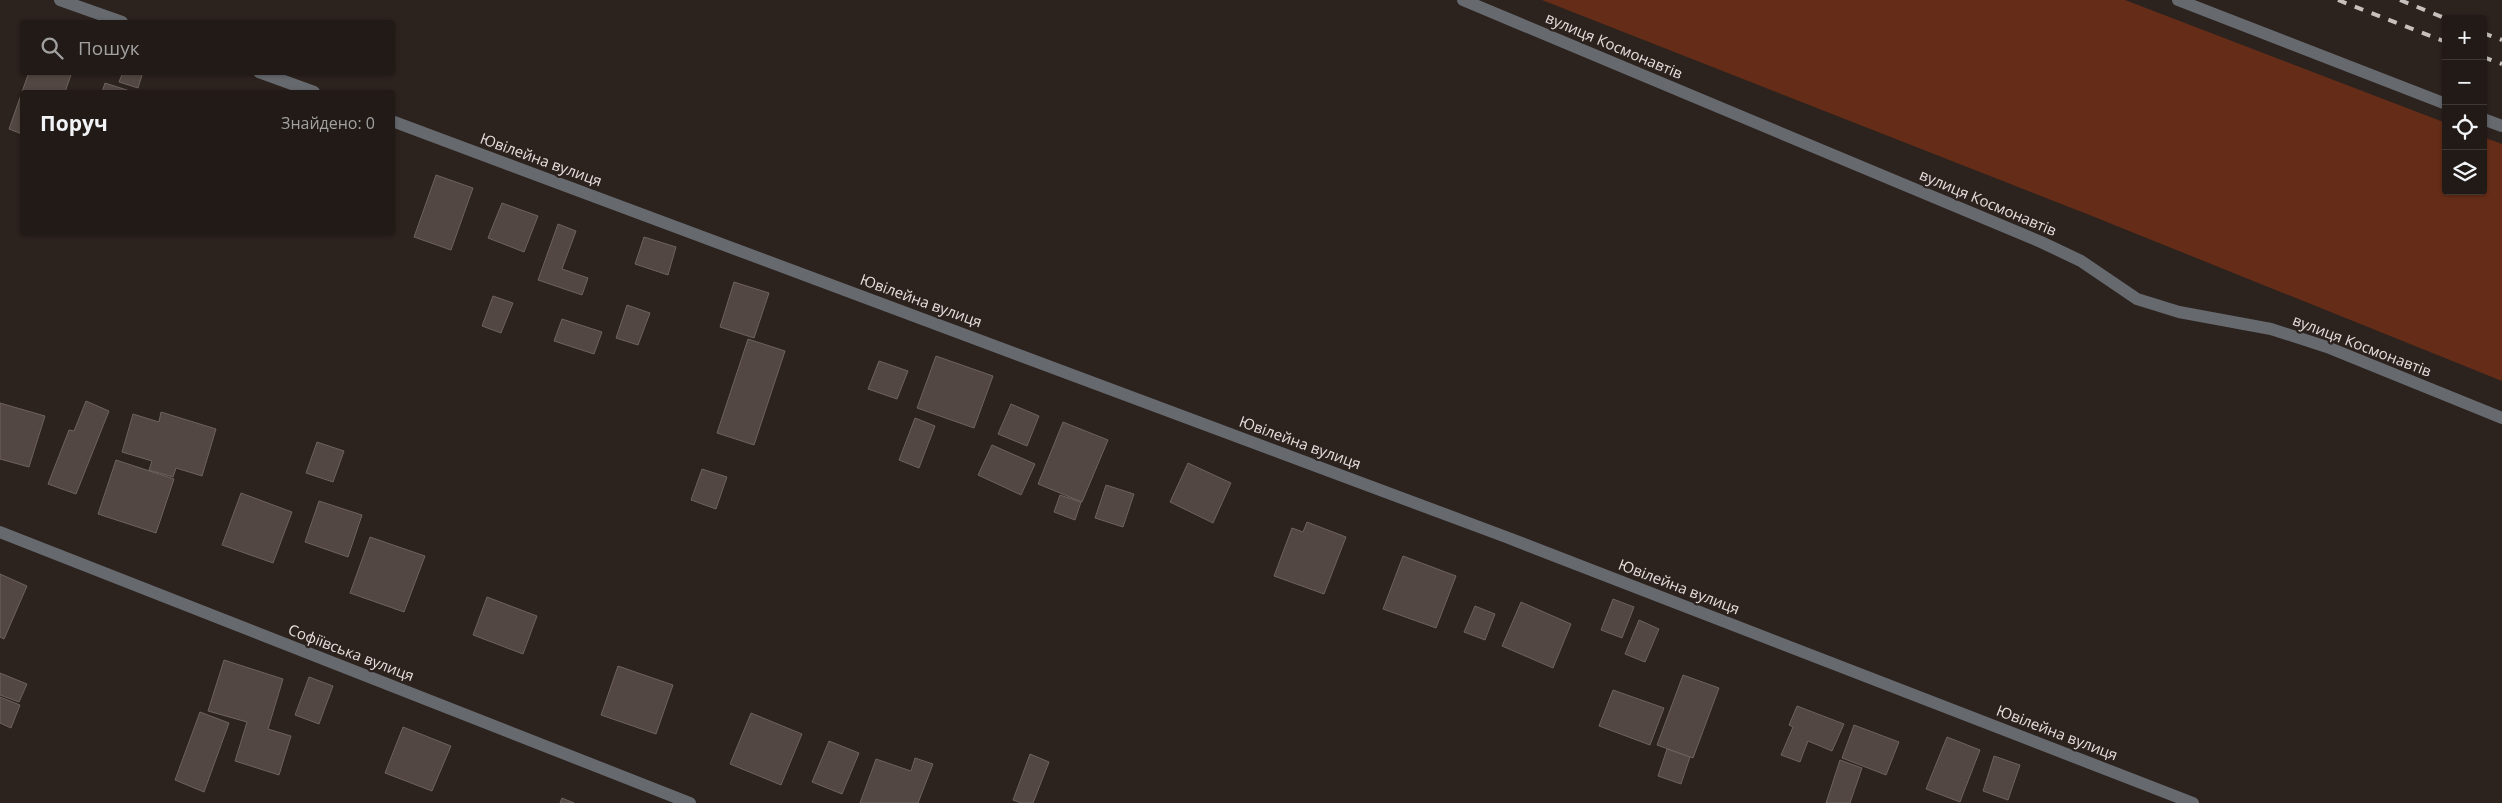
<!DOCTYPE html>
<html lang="uk">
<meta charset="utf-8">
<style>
body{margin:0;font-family:"Open Sans",sans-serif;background:#29231f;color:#f1f3f6}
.controls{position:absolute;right:15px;top:15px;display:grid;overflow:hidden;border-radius:5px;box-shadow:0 1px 4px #0004}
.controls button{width:45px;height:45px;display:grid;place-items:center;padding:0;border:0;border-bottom:1px solid #3e3835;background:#211a16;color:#f1f3f6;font:25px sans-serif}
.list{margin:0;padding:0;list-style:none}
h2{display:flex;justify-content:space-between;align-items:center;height:65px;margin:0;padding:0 20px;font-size:21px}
h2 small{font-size:16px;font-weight:400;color:#a2a1a1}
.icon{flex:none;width:28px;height:28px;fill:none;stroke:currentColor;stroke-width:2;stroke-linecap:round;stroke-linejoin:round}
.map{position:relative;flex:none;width:2502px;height:803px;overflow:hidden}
.search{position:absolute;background:#211a16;box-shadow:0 1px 4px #0004;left:20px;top:20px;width:375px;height:55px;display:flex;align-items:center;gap:12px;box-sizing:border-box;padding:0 18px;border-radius:5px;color:#a2a1a1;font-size:19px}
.panel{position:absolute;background:#211a16;box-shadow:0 1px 4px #0004;left:20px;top:90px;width:375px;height:145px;border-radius:5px}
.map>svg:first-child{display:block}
.green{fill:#652d18}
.building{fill:#534743;stroke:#6e625d}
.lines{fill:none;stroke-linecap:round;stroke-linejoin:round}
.minor{stroke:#66696e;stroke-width:12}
.rail{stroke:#c7c0bd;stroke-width:4;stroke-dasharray:9 9;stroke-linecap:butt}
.labels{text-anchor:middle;stroke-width:4.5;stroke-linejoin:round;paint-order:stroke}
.street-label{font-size:15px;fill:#e6dfdd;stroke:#2c221e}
</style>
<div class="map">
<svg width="2502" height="803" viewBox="0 0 2502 803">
<rect width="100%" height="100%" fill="#2c221e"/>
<!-- green -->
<path class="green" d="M1542 0H2125L2446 123V191H2483V137L2502 144V381L2087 214Z"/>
<!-- building -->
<g class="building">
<path d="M29 72H72L65 92H22V134L9 129Z"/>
<path d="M123 72H143L138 88 119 82Z"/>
<path d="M105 83 133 92H102Z"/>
<path d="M436 175 473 188 451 250 414 237Z"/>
<path d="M502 203 538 216 524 252 488 238Z"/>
<path d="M558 224 576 231 562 269 588 278 582 295 538 280Z"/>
<path d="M644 237 676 247 668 275 635 264Z"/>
<path d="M734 282 769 293 754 338 720 327Z"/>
<path d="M493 296 513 303 501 333 482 326Z"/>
<path d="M627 305 650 313 638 345 616 338Z"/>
<path d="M562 319 602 332 594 354 554 341Z"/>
<path d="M748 339 785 351 754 445 717 433Z"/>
<path d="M936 356 993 376 974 428 917 408Z"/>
<path d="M879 361 908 371 897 399 868 389Z"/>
<path d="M86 401 109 411 76 494 48 484 69 430 74 431Z"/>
<path d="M0 403 45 416 29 467 0 459Z"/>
<path d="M1011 404 1039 416 1027 446 998 434Z"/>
<path d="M161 412 216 429 202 476 176 468 173 477 149 470 152 461 122 452 133 414 159 422Z"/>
<path d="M915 418 935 426 919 468 899 460Z"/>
<path d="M1063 422 1108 440 1082 502 1038 484Z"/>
<path d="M317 442 344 451 333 482 306 473Z"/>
<path d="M992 445 1035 464 1021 495 978 475Z"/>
<path d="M116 460 174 479 156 533 98 514Z"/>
<path d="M1188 463 1231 483 1213 523 1170 502Z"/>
<path d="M702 469 727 477 716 509 691 500Z"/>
<path d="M1106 485 1134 494 1123 527 1095 518Z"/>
<path d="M241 493 292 512 273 563 222 545Z"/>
<path d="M1060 495 1081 502 1075 520 1054 512Z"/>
<path d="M319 501 362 515 348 557 305 542Z"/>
<path d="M1307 522 1346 537 1324 594 1274 576 1292 528 1303 532Z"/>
<path d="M370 537 425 556 404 612 350 593Z"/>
<path d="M1403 556 1456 576 1436 628 1383 609Z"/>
<path d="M0 574 27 586 4 639 0 637Z"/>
<path d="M487 597 537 616 523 654 473 635Z"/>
<path d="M1613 599 1634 607 1622 638 1601 630Z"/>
<path d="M1521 602 1571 624 1553 668 1502 646Z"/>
<path d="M1475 606 1495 614 1485 640 1464 632Z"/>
<path d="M1639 620 1659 629 1645 662 1625 654Z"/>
<path d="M224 660 283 679 268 729 291 736 279 775 235 761 247 722 208 711Z"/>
<path d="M618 666 673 685 656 734 601 715Z"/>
<path d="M0 673 27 684 19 702 0 695Z"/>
<path d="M1683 675 1719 688 1693 758 1657 745Z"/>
<path d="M309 677 333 686 319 724 295 715Z"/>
<path d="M1613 690 1664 708 1650 745 1599 726Z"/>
<path d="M0 697 20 705 11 728 0 723Z"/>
<path d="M1797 706 1844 724 1832 751 1808 741 1800 762 1781 755 1793 727 1789 725Z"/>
<path d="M200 712 229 723 204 792 175 780Z"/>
<path d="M751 713 802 734 781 785 730 764Z"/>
<path d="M1854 725 1899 742 1886 775 1842 758Z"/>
<path d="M403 727 451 746 432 791 385 773Z"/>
<path d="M1947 737 1980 750 1960 802 1926 789Z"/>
<path d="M829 741 859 753 842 794 812 782Z"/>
<path d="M1667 749 1690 757 1681 784 1658 776Z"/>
<path d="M1030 754 1049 762 1033 803H1021L1013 800Z"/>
<path d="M1994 756 2020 765 2008 800 1983 791Z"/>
<path d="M915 758 933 764 918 803H860L876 759 911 771Z"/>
<path d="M1840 760 1862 768 1850 803H1826Z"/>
<path d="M562 798 574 803H560Z"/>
</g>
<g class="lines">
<!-- minor -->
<g class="minor">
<path d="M60 0 122 22"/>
<path d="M1463 0 2041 242 2081 261 2137 299 2179 312 2271 329 2327 347 2502 418"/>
<path d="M2178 0 2446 104"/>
<path d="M259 72 314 92"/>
<path d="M2483 119 2502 126"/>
<path d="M392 121 1506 537 2193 803"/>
<path d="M0 532 690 803"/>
</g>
<!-- rail -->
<g class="rail">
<path d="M2338 0 2446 42"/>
<path d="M2400 0 2447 19"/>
<path d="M2483 33 2502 40"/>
<path d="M2483 57 2502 64"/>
</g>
</g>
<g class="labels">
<!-- street labels -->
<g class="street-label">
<text transform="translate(1614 46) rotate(23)" y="5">вулиця Космонавтів</text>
<text transform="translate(541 160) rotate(20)" y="5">Ювілейна вулиця</text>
<text transform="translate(1988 203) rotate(23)" y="5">вулиця Космонавтів</text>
<text transform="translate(921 301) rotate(20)" y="5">Ювілейна вулиця</text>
<text transform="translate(2362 346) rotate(21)" y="5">вулиця Космонавтів</text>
<text transform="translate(1300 443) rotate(20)" y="5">Ювілейна вулиця</text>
<text transform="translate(1679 587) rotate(21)" y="5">Ювілейна вулиця</text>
<text transform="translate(351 653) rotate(21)" y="5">Софіївська вулиця</text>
<text transform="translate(2057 733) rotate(21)" y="5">Ювілейна вулиця</text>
</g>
</g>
</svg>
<div class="controls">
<button>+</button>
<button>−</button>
<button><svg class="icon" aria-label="locate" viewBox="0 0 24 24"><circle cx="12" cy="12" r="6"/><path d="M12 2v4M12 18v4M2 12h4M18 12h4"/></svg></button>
<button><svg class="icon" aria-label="layers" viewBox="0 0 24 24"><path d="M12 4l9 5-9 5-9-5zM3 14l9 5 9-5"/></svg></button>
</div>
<div class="search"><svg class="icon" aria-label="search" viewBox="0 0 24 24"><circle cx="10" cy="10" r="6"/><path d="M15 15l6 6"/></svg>Пошук</div>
<section class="panel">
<h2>Поруч<small>Знайдено: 0</small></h2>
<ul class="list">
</ul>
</section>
</div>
